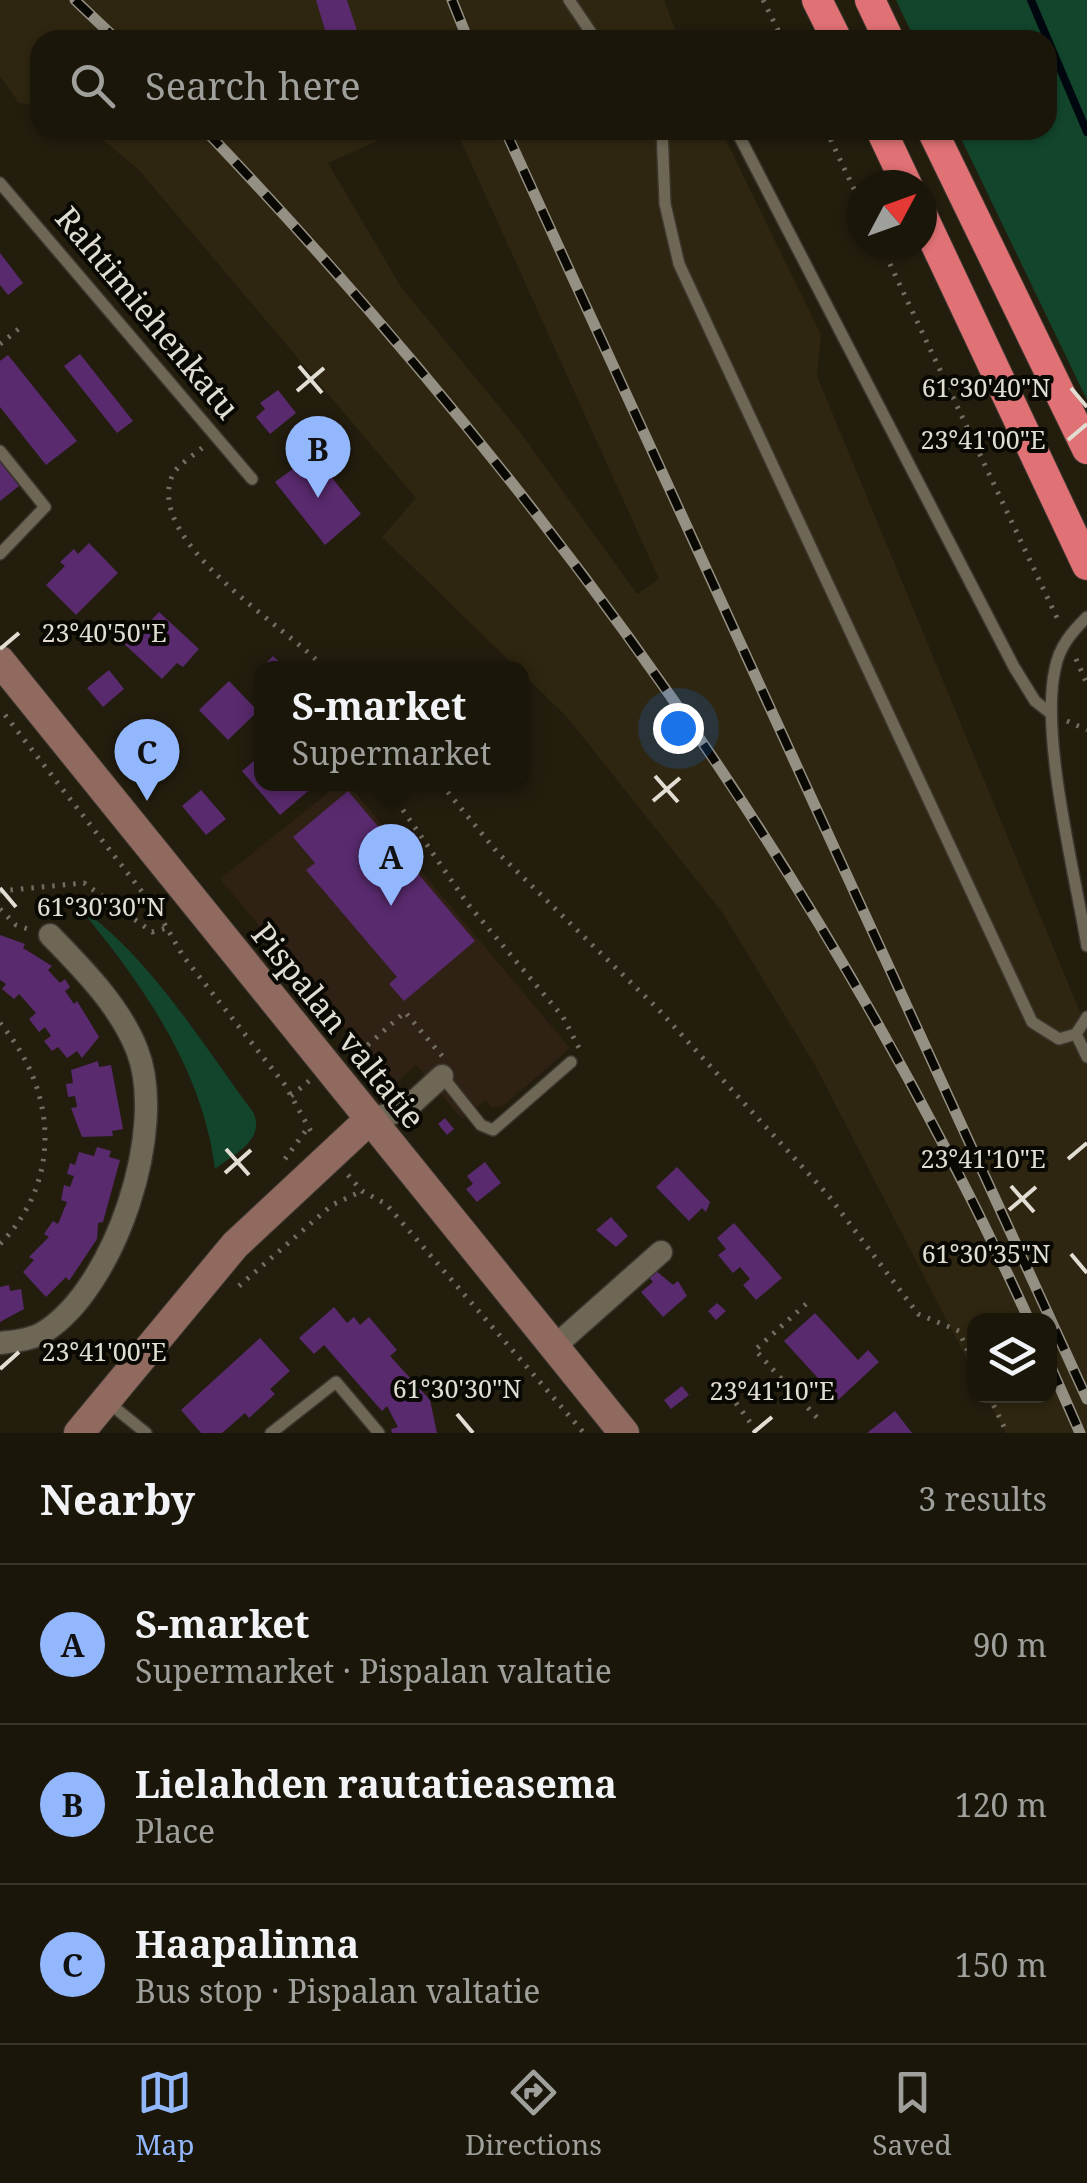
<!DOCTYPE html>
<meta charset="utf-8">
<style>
body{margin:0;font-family:"Noto Serif",serif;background:#231f13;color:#f1f3f6}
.controls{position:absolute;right:30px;bottom:30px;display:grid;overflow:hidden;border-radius:20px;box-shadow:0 2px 8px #0004}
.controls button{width:90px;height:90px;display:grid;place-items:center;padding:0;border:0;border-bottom:2px solid #38352b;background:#1a160a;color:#f1f3f6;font:50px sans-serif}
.compass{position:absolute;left:847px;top:170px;width:90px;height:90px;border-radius:50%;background:#1a160a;box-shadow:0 2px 8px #0004;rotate:49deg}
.you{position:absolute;left:678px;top:728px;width:35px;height:35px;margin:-25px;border:8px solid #fff;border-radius:50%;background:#1a73e8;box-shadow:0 0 0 15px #1a73e833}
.badge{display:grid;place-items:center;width:65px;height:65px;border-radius:50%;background:#93b7fd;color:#111;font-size:32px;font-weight:700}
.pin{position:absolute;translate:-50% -82px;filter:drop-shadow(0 2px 5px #0008)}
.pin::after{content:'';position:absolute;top:52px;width:35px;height:30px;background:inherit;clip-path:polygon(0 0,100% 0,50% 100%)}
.popup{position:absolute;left:254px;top:661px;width:275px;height:130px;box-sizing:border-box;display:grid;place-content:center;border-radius:20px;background:#1a160a;filter:drop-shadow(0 2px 8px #0005);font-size:32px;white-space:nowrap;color:#9f9f9c}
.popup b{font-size:38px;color:#f1f3f6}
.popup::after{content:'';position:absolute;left:50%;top:100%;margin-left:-20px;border:20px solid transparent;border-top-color:#1a160a}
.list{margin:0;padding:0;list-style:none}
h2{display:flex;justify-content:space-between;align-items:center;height:130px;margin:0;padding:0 40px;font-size:42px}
h2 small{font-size:32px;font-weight:400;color:#9f9f9c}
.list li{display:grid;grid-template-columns:65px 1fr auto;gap:30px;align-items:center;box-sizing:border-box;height:160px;padding:0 40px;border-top:2px solid #38352b}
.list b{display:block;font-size:38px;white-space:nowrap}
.list p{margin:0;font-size:32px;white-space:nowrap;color:#9f9f9c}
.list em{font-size:32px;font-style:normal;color:#9f9f9c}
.icon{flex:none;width:55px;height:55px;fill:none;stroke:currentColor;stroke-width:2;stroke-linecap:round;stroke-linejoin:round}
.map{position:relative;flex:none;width:1087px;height:1433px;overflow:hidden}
.search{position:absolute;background:#1a160a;box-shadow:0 2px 8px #0004;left:30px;right:30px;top:30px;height:110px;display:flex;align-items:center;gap:25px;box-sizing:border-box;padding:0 35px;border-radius:30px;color:#9f9f9c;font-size:38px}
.sheet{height:610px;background:#1a160a}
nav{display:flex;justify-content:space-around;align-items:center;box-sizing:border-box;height:140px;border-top:2px solid #38352b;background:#1a160a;font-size:28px;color:#9f9f9c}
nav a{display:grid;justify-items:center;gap:5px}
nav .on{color:#93b7fd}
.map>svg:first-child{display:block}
.commercial{fill:#2f2215}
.built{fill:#2e2610}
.green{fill:#12452c}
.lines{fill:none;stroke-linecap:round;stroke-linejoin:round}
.stream{stroke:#00070e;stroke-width:8}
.building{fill:#592a6e}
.lane-casing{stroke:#3b362e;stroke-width:14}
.street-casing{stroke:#3b362e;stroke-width:25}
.secondary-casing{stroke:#3b362e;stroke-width:32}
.highway-casing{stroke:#3b362e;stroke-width:32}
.path{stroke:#726d60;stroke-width:5;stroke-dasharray:2.5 8;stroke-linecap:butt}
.lane{stroke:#6e6756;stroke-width:11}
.street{stroke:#6e6756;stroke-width:22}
.secondary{stroke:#906a5f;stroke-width:30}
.highway{stroke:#e07174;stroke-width:30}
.rail-casing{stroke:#959084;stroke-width:11}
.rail{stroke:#0a0803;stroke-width:8;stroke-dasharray:22;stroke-linecap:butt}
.ticks{fill:none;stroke:#e1ddd3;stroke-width:4}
.labels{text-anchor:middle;stroke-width:8;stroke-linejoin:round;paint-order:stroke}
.street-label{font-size:32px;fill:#e1ddd3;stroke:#0a0803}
.ticks-label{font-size:25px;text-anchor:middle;fill:#e1ddd3;stroke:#0a0803;stroke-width:8;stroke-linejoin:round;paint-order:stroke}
</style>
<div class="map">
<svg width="1087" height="1433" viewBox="0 0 1087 1433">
<rect width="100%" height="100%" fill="#231d0e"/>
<!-- commercial -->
<path class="commercial" d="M339 784H348L570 1048 503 1106 492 1108 486 1100 462 1119 416 1065 393 1086 220 879Z"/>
<!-- built -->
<g class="built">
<path d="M0 0H664L679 40H40V105L19 103 0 76Z"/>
<path d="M91 130H402L328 163 401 287 520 432 637 594 659 579 456 130H721L821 335 817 376 1087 1029V1433H1006L986 1396H1050V1320H974V1373L815 1065 722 912 567 717 382 537 416 498 139 170Z"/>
</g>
<!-- green -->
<g class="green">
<path d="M896 0H1087V400L957 130H1047V40H915Z"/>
<path d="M78 906C151 958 200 1041 253 1112 266 1140 235 1153 215 1169 203 1069 141 982 78 906Z"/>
</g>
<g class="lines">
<!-- stream -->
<path class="stream" d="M1031 0 1087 132"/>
</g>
<!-- building -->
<g class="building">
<path d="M316 0H347L360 40H328Z"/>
<path d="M0 253 23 283 8 295 0 285Z"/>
<path d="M80 354 133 421 117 433 64 366Z"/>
<path d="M8 355 77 441 46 465 0 407V361Z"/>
<path d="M278 390 296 413 270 434 256 417 265 409 260 403Z"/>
<path d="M313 454 361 514 325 545 275 482Z"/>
<path d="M0 462 19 486 0 501Z"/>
<path d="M89 543 118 573 76 615 46 585 65 566 60 562 74 549 78 554Z"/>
<path d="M159 612 199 649 183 667 177 663 162 679 121 641 140 621 146 626Z"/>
<path d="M273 656 286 668H261Z"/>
<path d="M109 670 124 689 103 707 87 688Z"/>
<path d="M229 681 258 711 228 740 199 710Z"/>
<path d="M261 755V784L314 786 280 815 242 771Z"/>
<path d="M201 790 226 819 206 835 182 806Z"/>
<path d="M348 791 475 941 404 1001 389 984 397 977 306 870 315 863 293 837Z"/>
<path d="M0 935 25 944 23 948 52 966 48 970 60 983 65 979 70 987 65 991 74 1004 77 1001 99 1037 82 1058 77 1051 67 1058 58 1047 52 1051 44 1041 51 1036 45 1027 39 1032 29 1019 36 1013 19 994 14 999 2 989 6 984 0 980Z"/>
<path d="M98 1061 99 1067 111 1065 123 1129 112 1131 113 1136 82 1137 71 1108 77 1107 75 1096 68 1097 66 1084 73 1083 71 1070Z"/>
<path d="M445 1118 454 1129 447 1135 438 1124Z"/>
<path d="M97 1147 111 1151 109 1157 120 1160 103 1222 98 1223 97 1239 69 1281 66 1277 46 1297 23 1272 34 1260 29 1257 49 1237 44 1234 53 1221 58 1224 67 1202 61 1200 64 1185 70 1187 74 1176 67 1174 70 1163 75 1165 79 1152 94 1156Z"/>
<path d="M485 1162 501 1183 477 1202 466 1189 473 1184 467 1176Z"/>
<path d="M677 1167 710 1202 706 1212 702 1208 689 1221 656 1187Z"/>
<path d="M611 1217 628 1236 616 1247 596 1230Z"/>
<path d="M734 1223 782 1278 756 1300 743 1285 750 1279 740 1267 733 1273 718 1255 726 1249 717 1238Z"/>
<path d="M655 1270 673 1285 678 1281 687 1296 663 1317 641 1292 653 1282 648 1276Z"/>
<path d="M9 1285 10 1291 21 1289 24 1309 0 1322V1287Z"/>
<path d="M717 1303 726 1311 716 1320 708 1311Z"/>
<path d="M334 1307 347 1323 354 1317 360 1325 369 1317 397 1350 390 1356 430 1400 437 1433H392L391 1429 398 1427 387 1406 382 1411 324 1345 314 1354 299 1338Z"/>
<path d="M815 1313 858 1360 868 1350 879 1362 838 1400 784 1341Z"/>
<path d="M260 1338 290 1371 270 1389 275 1394 249 1418 245 1413 222 1433H201L181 1410Z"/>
<path d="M682 1386 689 1395 671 1409 664 1400Z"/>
<path d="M895 1411 912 1433H867Z"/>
</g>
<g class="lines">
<!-- lane casing -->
<g class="lane-casing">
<g id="lane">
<path d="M569 0 596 40"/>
<path d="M662 130 665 204 679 264 1032 1022 1059 1039 1076 1034 1087 1017"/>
<path d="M736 130 1014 667 1035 701 1049 712"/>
<path d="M0 183 252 479"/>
<path d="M0 451 45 507 0 554"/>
<path d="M1087 617C1071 633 1059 647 1055 669 1040 735 1075 874 1087 946"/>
<path d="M1076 1034 1087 1057"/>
<path d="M442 1076 481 1125 493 1130 571 1062"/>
<path d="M109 1403 146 1433"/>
<path d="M271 1433 336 1382 379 1433"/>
</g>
</g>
<!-- street casing -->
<g class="street-casing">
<g id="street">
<path d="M369 1120 406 1109 442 1076"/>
<path d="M0 1343C15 1341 31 1340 44 1332 115 1288 168 1128 137 1050 120 1006 82 968 50 935"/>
<path d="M554 1347 661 1252"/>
</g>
</g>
<!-- secondary casing -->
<g class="secondary-casing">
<g id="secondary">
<path d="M0 661 624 1433"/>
<path d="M79 1433 235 1245 369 1120"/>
</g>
</g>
<!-- highway casing -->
<g class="highway-casing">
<g id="highway">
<path d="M817 0 837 40"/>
<path d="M870 0 889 40"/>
<path d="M881 130 907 185"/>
<path d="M932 130 1087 449"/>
<path d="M922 215 1087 565"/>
</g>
</g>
<!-- path -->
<g class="path">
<path d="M763 0 783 40"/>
<path d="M826 130 862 206"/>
<path d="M881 245 1059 622"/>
<path d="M0 344 20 328"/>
<path d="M202 448C194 455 178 465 173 474 141 542 292 630 324 668"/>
<path d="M1076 659 1087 684"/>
<path d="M5 715 157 911 183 956 285 1085 314 1137"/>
<path d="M1067 721 1087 730"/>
<path d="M385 784 467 903 563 1017 580 1050"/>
<path d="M441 784 497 852 658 1009 828 1195 918 1314 959 1331 974 1365"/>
<path d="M0 891 84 883 152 932 167 928"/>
<path d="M0 909 16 925 28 929"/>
<path d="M0 1023C57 1090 63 1180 0 1244"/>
<path d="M349 1050 361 1051 405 1012 442 1056"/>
<path d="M291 1096 309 1081"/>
<path d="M285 1159 307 1129"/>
<path d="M348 1175 362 1191 386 1204 584 1433"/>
<path d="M239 1286 332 1205 362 1191"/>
<path d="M806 1304 755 1350 821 1422"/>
<path d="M989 1396 1007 1433"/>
<path d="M736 1403 758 1433"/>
</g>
<!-- lane -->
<use href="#lane" class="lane"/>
<!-- street -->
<use href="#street" class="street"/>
<!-- secondary -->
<use href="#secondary" class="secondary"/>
<!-- highway -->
<use href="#highway" class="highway"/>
<!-- rail casing -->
<g class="rail-casing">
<g id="rail">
<path d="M75 0 117 40"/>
<path d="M452 0 468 40"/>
<path d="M205 130C539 481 828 879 1029 1320"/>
<path d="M505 130 1087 1399"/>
<path d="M1050 1365 1080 1433"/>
</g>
</g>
<!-- rail -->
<use href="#rail" class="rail"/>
</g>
<!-- ticks -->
<path class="ticks" d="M299 366 322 393M1071 388 1087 407M297 391 324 368M1068 440 1087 424M0 649 19 633M655 776 678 802M653 801 680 778M0 888 16 907M226 1149 249 1175M1068 1159 1087 1143M225 1173 251 1150M1011 1186 1034 1212M1009 1210 1036 1187M1071 1254 1087 1273M0 1369 19 1352M457 1414 473 1433M753 1433 772 1417"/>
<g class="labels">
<!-- street labels -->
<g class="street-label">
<text transform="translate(147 313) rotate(50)" y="11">Rahtimiehenkatu</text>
<text transform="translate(338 1026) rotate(51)" y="11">Pispalan valtatie</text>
</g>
</g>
<g class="ticks-label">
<text x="986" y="397">61°30'40"N</text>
<text x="983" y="449">23°41'00"E</text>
<text x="104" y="642">23°40'50"E</text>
<text x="101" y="916">61°30'30"N</text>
<text x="983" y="1168">23°41'10"E</text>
<text x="986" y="1263">61°30'35"N</text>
<text x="104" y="1361">23°41'00"E</text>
<text x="457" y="1398">61°30'30"N</text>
<text x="772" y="1400">23°41'10"E</text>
</g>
</svg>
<div class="controls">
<button><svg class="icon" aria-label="layers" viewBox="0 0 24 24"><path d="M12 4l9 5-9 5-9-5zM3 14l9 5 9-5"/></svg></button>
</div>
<svg class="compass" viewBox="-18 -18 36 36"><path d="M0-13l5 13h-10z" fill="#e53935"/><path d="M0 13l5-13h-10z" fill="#9f9f9c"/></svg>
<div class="you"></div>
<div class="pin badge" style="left:391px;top:906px">A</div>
<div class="popup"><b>S-market</b>Supermarket</div>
<div class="pin badge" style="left:318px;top:498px">B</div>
<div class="pin badge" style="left:147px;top:801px">C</div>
<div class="search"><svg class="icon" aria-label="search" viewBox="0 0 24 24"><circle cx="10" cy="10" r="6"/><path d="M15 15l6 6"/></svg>Search here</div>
</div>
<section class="sheet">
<h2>Nearby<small>3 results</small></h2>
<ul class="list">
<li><span class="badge">A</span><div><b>S-market</b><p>Supermarket · Pispalan valtatie</p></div><em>90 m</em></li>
<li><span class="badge">B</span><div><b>Lielahden rautatieasema</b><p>Place</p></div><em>120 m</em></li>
<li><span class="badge">C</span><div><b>Haapalinna</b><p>Bus stop · Pispalan valtatie</p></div><em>150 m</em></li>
</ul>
</section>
<nav>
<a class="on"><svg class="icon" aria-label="map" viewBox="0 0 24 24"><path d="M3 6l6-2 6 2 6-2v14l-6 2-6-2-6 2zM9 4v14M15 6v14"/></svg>Map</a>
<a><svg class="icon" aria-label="directions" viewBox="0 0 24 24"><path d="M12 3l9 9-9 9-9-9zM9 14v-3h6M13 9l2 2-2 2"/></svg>Directions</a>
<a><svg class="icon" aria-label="saved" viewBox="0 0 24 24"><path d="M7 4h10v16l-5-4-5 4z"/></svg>Saved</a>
</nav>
